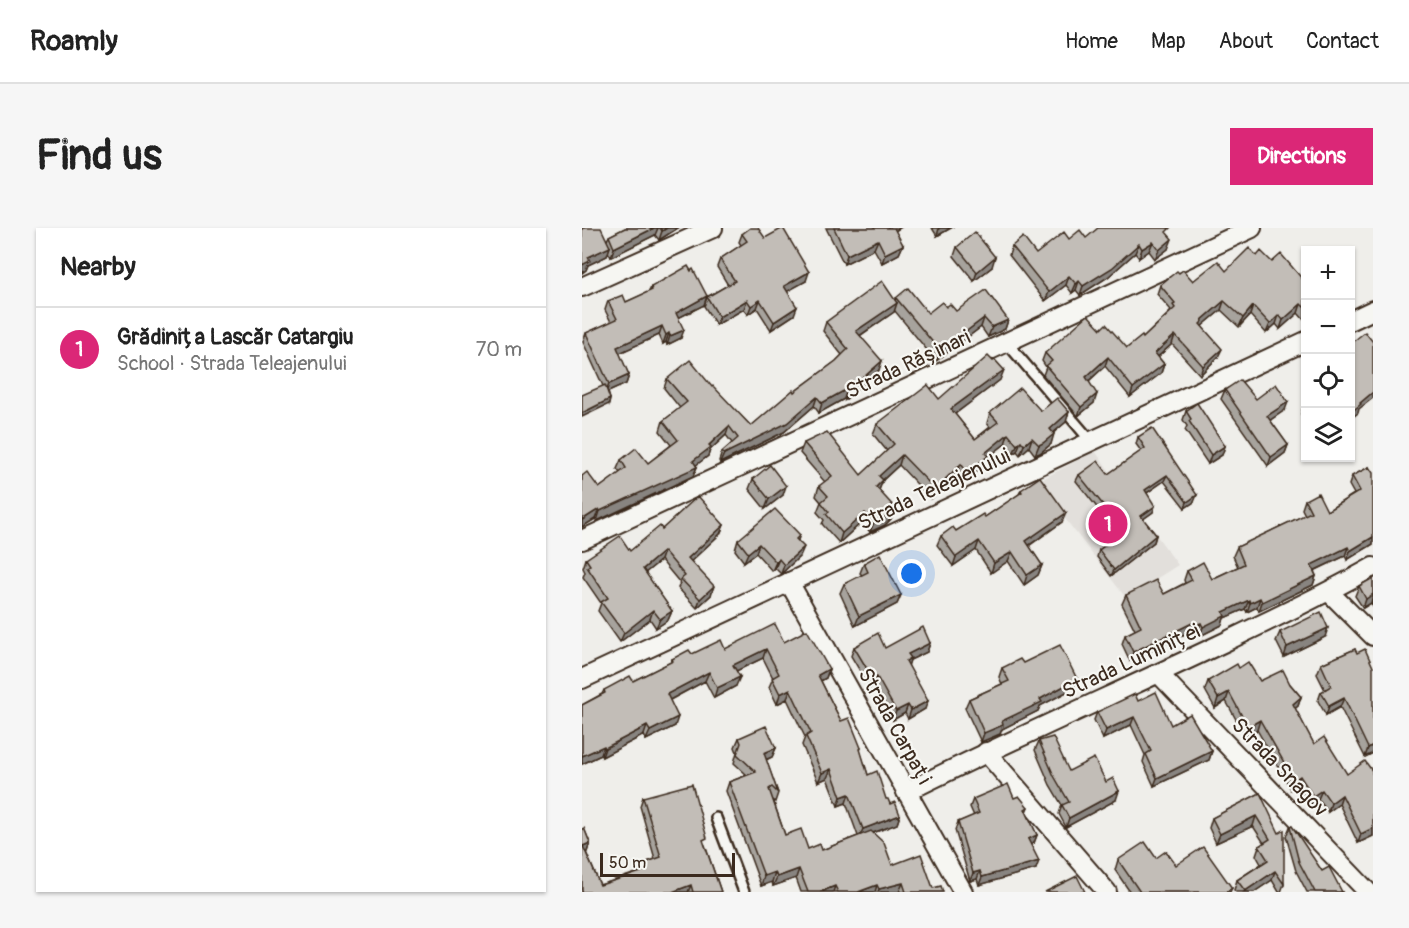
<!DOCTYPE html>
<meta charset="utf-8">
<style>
body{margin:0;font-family:Pangolin,sans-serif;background:#f6f6f6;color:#222}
.controls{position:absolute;right:18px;top:18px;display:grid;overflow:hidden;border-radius:0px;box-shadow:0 2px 4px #0004}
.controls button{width:54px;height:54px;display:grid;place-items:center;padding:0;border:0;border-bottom:2px solid #e0e0e0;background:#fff;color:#222;font:30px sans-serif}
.scale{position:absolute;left:18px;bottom:15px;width:135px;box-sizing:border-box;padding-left:6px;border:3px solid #3b2a1e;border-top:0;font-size:16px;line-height:21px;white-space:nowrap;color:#3b2a1e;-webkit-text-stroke:4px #f6f6f2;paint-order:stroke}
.you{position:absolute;left:330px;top:346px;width:21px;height:21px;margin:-15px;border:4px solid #fff;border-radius:50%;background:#1a73e8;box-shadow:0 0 0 9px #1a73e833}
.badge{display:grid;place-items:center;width:39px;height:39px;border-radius:50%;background:#db2777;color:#fff;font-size:20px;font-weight:700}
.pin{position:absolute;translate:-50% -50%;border:3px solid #fff;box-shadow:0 2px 6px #0006}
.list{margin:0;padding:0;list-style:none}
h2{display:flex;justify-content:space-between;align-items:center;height:78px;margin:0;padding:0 24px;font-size:26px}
h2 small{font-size:20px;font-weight:400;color:#767676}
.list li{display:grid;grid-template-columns:39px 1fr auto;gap:18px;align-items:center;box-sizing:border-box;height:84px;padding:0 24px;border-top:2px solid #e0e0e0}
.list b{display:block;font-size:22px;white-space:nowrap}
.list p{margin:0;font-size:20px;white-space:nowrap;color:#767676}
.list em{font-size:20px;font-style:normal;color:#767676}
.icon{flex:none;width:33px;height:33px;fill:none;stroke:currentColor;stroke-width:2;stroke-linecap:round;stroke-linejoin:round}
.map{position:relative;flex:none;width:791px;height:664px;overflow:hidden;border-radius:0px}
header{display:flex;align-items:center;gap:36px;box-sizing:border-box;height:84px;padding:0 30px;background:#fff;border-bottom:2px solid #e0e0e0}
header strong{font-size:28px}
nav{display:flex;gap:33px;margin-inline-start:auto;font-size:21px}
.intro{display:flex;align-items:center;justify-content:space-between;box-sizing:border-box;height:144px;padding:0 36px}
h1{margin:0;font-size:42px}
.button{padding:15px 27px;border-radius:0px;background:#db2777;color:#fff;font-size:21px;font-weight:700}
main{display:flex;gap:36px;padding:0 36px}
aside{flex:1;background:#fff;border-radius:0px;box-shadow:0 2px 4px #0004}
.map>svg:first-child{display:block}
.built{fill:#e2dfdb}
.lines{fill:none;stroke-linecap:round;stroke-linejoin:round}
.service-casing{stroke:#3b2a1e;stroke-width:14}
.minor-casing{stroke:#3b2a1e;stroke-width:22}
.service{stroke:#f6f6f2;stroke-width:9}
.minor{stroke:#f6f6f2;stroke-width:18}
.wall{fill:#a7a39d;stroke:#3b2a1e;stroke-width:1.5}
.shaded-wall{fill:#888480;stroke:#3b2a1e;stroke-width:1.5}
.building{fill:#c2bdb7;stroke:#3b2a1e;stroke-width:1.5}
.labels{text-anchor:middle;stroke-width:4.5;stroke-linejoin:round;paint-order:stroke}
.street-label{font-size:21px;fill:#3b2a1e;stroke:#f6f6f2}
</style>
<header>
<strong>Roamly</strong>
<nav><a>Home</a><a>Map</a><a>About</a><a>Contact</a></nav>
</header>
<div class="intro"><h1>Find us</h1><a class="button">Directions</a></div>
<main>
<aside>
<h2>Nearby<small></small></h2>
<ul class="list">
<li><span class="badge">1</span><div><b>Grădinița Lascăr Catargiu</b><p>School · Strada Teleajenului</p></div><em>70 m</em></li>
</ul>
</aside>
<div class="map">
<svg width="791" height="664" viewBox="0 0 791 664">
<rect width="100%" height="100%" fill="#efeeea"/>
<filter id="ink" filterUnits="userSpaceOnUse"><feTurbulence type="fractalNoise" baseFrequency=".0167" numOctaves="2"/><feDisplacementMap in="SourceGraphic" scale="12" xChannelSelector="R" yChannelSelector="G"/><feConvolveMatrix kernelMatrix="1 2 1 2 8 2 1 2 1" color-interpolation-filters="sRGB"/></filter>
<g filter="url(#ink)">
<!-- built -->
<path class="built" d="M513 223 596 337 544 370 455 254Z"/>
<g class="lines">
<!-- service casing -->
<g class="service-casing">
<g id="service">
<path d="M425 115 508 212"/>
<path d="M134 590 162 664"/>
</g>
</g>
<!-- minor casing -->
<g class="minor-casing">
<g id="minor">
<path d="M0 59 131 0"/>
<path d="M768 93 791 82"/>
<path d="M0 312 670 0"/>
<path d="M207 354 381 664"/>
<path d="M747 364 791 408"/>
<path d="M577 446 786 664"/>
<path d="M0 451 724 113"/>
<path d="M404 524 525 664"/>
<path d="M324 564C430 511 538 464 645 413 694 389 744 366 791 339"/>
</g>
</g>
<!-- service -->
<use href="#service" class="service"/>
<!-- minor -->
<use href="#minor" class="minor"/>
</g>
<!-- wall -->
<g class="wall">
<path d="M43 0H96L77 12 73 7 29 29 26 24 25 28 6 37 4 42 0 45 25 12 27 8Z"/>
<path d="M244 0H318L313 3 321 17 317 26 300 35 292 21 262 36Z"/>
<path d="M350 0H369L355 8Z"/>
<path d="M160 6 183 10 224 53 205 63 212 87 189 102 175 80 166 86 162 81 134 97 122 78 125 69 146 57 135 39 138 31 159 17 157 14Z"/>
<path d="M586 7V21L573 31 567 23 557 30 553 25 526 49 498 67 494 62 490 65 484 57 463 73 427 27 430 18 454 26 487 11Z"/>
<path d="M375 19 410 39 392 53 372 28Z"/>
<path d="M675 28 690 34 723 54V93L716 85 698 101 694 96 684 105 668 87 657 99 639 82 620 98 636 129 618 147 590 116 576 129 582 136 579 145 548 169 523 138 507 153 512 175 496 188 461 147 464 139 460 133 463 125 519 101 545 120 561 110 588 84 589 82 575 66 578 57 597 45 611 53 644 43Z"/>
<path d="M69 59 122 77 96 90 99 110 85 117 84 114 81 116 77 107 37 125 47 147 44 156 26 164 28 171 27 176 21 158 1 114 4 105 29 94 23 82 26 73 44 74 67 64Z"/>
<path d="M314 70 346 85 364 79 374 83 426 92 423 101 406 109 399 99 354 133 313 83 312 84 278 108 297 142 263 172 262 171 237 185 232 178 202 204 138 235 137 233 140 224 150 215 144 207 128 222 126 228 114 237 115 239 111 248 15 293 13 291 0 299V248L17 260 38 245 35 241 39 232 66 235 89 217 78 203 81 193 98 180 82 160 85 151 130 159 169 198 212 164 254 133 260 127 241 103 244 94 313 72Z"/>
<path d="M418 152 373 186 393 211 408 199 405 195 408 185 459 183 484 194 471 205 469 216 458 225 453 227 447 219 438 227 435 223 431 226 423 216 405 230 402 238 382 254 375 245 349 271 317 237 301 252 297 262 310 290 303 297 288 304 280 294 257 315 240 296 242 292 235 284 239 274 234 268 237 258 243 254 218 225 222 215 279 247 305 223 291 206 295 196 357 171Z"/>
<path d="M643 162 674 171 703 182 688 192 706 217 703 225 686 238 639 171Z"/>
<path d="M723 176V192L719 186 722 177Z"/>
<path d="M604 183 643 218 640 227 626 236 603 202 605 198 601 192Z"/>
<path d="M556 209 612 274 603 280 582 253 565 265 571 284 561 291 574 307 572 314 529 348 515 329 517 322 537 307 494 253 497 247 526 246 559 223 554 216Z"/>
<path d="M787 239 791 316 765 332 763 328 732 343 734 348 731 357 677 383 675 379 665 384 663 381 642 390 640 397 618 408 615 404 610 406 609 403 548 433 540 416 543 407 553 402 540 376 544 367 582 366 603 355 602 352 605 343 630 351 656 339 651 328 655 319 723 287 720 281 723 272 745 283 772 266 767 257 770 248Z"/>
<path d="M171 251 201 267 183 281 167 261Z"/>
<path d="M439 262 480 294 447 318 460 337 456 347 442 357 426 333 409 345 394 322 371 338 355 317 359 308 374 303 403 289 437 266Z"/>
<path d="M142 297 138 306 109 333 129 367 115 380 96 360 98 355 79 332 63 345 90 383 86 392 74 400 68 391 38 414 16 383 19 375 1 349 3 344 1 340 4 331 48 323 80 301Z"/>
<path d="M218 307 216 312 218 328 199 346 193 340 190 343 174 325 162 334 153 322 156 312Z"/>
<path d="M282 335 319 367 315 376 273 398 258 365 262 356 280 347 278 345Z"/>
<path d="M791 350V379L789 375 781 380 773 368 777 358Z"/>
<path d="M698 404 743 409 702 429 694 413Z"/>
<path d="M202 414 247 441 244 450 239 453 259 493 279 520 278 523 286 547 304 571 318 587 315 596 291 605 310 637 351 660 361 664H219L214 650 191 658 190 654 179 658 144 563 147 554 165 547 152 535 155 524 153 519 157 510 194 520 190 529 184 532 196 565 193 574 191 572 203 607 226 621 240 622 276 608 264 575 256 578 245 550 236 554 220 517 223 509 205 471 195 476 187 459 191 450 181 430 154 443V458L132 470 123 453 88 472 93 498 64 512 62 507 20 529 19 527 0 536V477L20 466 22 462 51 453 89 434 90 431 110 426 143 421Z"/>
<path d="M348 415 345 424 328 432 326 437 343 481 326 491 323 485 311 492 292 457 288 460 269 428 272 419 303 420Z"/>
<path d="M773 421 791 525 783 529 758 479 744 487 736 473 739 464 743 462 735 446 739 436Z"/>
<path d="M441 435 492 460 458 478 456 483 420 501 418 506 399 514 383 480 387 471 420 456 417 449 420 440Z"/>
<path d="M657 440 678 453 708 456 719 469 716 478 713 480 732 516 765 546H791V608L776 615 757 576 746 584 736 571 728 577 714 557 709 561 675 502 663 508 644 473 633 480 623 462 626 453Z"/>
<path d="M556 473 589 497 630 523 627 532 572 558 561 534 563 527 549 497 521 511 512 492 515 484Z"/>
<path d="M457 513 487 543 534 572 484 599 477 586 480 577 468 557 453 522Z"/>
<path d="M678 565 702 656 699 664H697L690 652 672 664H654L652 662 655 652 679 636 674 627 677 618 682 615 671 598 634 615 627 600 630 590Z"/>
<path d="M61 569 123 617 139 664H0L2 600 8 615 5 624H4L18 657 54 645 57 637 73 631 58 578Z"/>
<path d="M432 570 446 579 444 584 455 607 452 615 449 616 454 641 397 657 395 651 388 653 373 602 376 594 392 588 388 579 391 571Z"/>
<path d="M708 599 740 643 760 664H725L714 643 704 608Z"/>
<path d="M574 630 650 660 648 664H548L533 642 536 632Z"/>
</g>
<!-- shaded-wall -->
<g class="shaded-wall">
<path d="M72 0H76L73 7 29 29 32 20Z"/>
<path d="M85 0H96L77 12 80 3Z"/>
<path d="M357 0H369L355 8Z"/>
<path d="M590 11 586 21 573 31 577 22Z"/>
<path d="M296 12 292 21 262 36 265 27Z"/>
<path d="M571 14 567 23 557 30 560 21Z"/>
<path d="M557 16 553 25 526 49 498 67 501 58Z"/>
<path d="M321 17 317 26 300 35 303 26Z"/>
<path d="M28 19 25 28 6 37 4 42 0 45V37L6 29Z"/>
<path d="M413 29 410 39 392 53 395 44Z"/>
<path d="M227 44 224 53 199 67 202 58Z"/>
<path d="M487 48 484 57 463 73 467 64Z"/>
<path d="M497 53 494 62 490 65 494 56Z"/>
<path d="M125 68 122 77 90 93 94 85Z"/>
<path d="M165 72 162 81 134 97 137 89Z"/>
<path d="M178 72 175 80 166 86 169 78Z"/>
<path d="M642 73 639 82 619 99 614 105 620 92Z"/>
<path d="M315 75 312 84 271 112 274 103Z"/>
<path d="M719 76 716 85 698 101 701 92Z"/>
<path d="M671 78 668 87 657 99 661 90Z"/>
<path d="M215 79 212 87 189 102 192 94Z"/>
<path d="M697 87 694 96 684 105 688 96Z"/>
<path d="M402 90 399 99 354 133 358 123Z"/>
<path d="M426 92 423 101 406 109 410 99Z"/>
<path d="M80 98 77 107 31 128 35 119Z"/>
<path d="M102 102 99 110 85 117 88 108Z"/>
<path d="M87 105 84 114 81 116 84 107Z"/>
<path d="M593 107 590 116 570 134 573 125Z"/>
<path d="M640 121 636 129 618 147 621 138Z"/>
<path d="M526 129 523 138 501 158 504 149Z"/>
<path d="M300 133 297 142 263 172 266 163Z"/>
<path d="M582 136 579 145 548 169 551 160Z"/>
<path d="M422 142 418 152 366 191 369 181Z"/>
<path d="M47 147 44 156 24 165 27 156Z"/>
<path d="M265 161 262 171 237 185 240 175Z"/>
<path d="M791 164V170L777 181 776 185 768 191V185L778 175Z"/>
<path d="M515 166 512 175 496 188 499 179Z"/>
<path d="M235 169 232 178 202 204 138 235 142 226Z"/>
<path d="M28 171 27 176 0 189V185Z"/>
<path d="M706 174 703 182 681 197 685 188Z"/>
<path d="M487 184 484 194 464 211 468 201Z"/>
<path d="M147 198 144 207 128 222 126 228 109 241 115 239 111 248 15 293 18 283 111 233Z"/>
<path d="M426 206 423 216 405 230 402 238 382 254 385 244 403 225Z"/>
<path d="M472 206 469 216 458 225 453 227 457 217Z"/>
<path d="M450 210 447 219 438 227 442 217Z"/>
<path d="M439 213 435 223 431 226 435 217Z"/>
<path d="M706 217 703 225 686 238 689 229Z"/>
<path d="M643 218 640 227 626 236 629 227Z"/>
<path d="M320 227 317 237 294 258 297 248Z"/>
<path d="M379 236 375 245 349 271 353 261Z"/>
<path d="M585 247 582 253 560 268 563 262Z"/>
<path d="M301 252 297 262 290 269 294 259Z"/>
<path d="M204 258 201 267 183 281 187 271Z"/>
<path d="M615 267 612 274 603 280 605 274Z"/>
<path d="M573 278 571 284 557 294 559 288Z"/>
<path d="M17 281 13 291 0 299V292Z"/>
<path d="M314 281 310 290 303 297 288 304 292 294Z"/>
<path d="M283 285 280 294 257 315 260 305Z"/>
<path d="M484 285 480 294 440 322 444 313Z"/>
<path d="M142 297 138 306 103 339 106 330Z"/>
<path d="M574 307 572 314 529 348 532 342Z"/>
<path d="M791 309V316L765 332 768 323Z"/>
<path d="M397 313 394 322 371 338 374 329Z"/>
<path d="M177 316 174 325 162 334 166 325Z"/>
<path d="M222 319 218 328 199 346 202 337Z"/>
<path d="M766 319 763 328 725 346 729 337Z"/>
<path d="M82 323 79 332 57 350 61 341Z"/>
<path d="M430 324 426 333 409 345 412 335Z"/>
<path d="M197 331 193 340 190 343 194 334Z"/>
<path d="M460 337 456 347 442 357 445 347Z"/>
<path d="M734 348 731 357 677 383 680 374Z"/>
<path d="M132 358 129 367 115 380 118 371Z"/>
<path d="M791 366 789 375 781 380 784 371Z"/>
<path d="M319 367 315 376 273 398 277 388Z"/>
<path d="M678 370 675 379 665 384 668 375Z"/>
<path d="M667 372 663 381 642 390 640 397 618 408 621 399 641 384Z"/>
<path d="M71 382 68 391 38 414 42 405Z"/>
<path d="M90 383 86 392 74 400 78 391Z"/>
<path d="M612 394 609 403 548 433 551 424Z"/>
<path d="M619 395 615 404 610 406 613 397Z"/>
<path d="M746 400 743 409 702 429 705 419Z"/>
<path d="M348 415 345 424 328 432 326 439 321 441 326 426Z"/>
<path d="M184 421 181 430 148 446 151 437Z"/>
<path d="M247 441 244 450 233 456 236 447Z"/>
<path d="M127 444 123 453 82 475 85 466Z"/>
<path d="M158 449 154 458 132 470 135 460Z"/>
<path d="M295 449 292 457 288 460 291 451Z"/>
<path d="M495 451 492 460 458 478 456 483 420 501 418 506 399 514 402 505 420 493 458 471Z"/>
<path d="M208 461 205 471 195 476 198 466Z"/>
<path d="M647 464 644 473 633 480 636 470Z"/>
<path d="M719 469 716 478 708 485 711 476Z"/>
<path d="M762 470 758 479 744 487 747 478Z"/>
<path d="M346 473 343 481 326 491 329 482Z"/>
<path d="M326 477 323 485 311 492 314 483Z"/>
<path d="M96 489 93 498 64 512 68 503Z"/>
<path d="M552 489 549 497 521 511 524 502Z"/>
<path d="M678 492 675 502 663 508 666 499Z"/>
<path d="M65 498 62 507 20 529 23 520Z"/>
<path d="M791 517V525L783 529 786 520Z"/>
<path d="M22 518 19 527 0 536V528Z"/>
<path d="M194 520 190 529 178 534 182 525Z"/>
<path d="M630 523 627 532 572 558 575 550Z"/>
<path d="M249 541 245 550 236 554 240 545Z"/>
<path d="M718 548 714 557 709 561 712 552Z"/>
<path d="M740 562 736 571 728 577 731 568Z"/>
<path d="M537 563 534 572 484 599 487 590Z"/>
<path d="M267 566 264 575 256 578 259 569Z"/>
<path d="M760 567 757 576 746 584 749 575Z"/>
<path d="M318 587 315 596 277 610 281 601Z"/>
<path d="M674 588 671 598 634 615 638 606Z"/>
<path d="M791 600V608L776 615 779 606Z"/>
<path d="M455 607 452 615 443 619 446 611Z"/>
<path d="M8 615 5 624 0 626 1 618Z"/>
<path d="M457 633 454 641 397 657 400 649Z"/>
<path d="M217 641 214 650 191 658 195 649Z"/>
<path d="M398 643 395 651 388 653 391 645Z"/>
<path d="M693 643 690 652 672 664H662Z"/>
<path d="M193 644 190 654 179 658 182 648Z"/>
<path d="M321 655 317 664H296L297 661Z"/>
<path d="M109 657 106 664H90Z"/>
<path d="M295 657 293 664H276Z"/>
<path d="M253 658 251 664H238Z"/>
</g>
<!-- building -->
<g class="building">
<path d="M0 0H19L28 19 6 29 8 33 0 37Z"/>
<path d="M43 0H72L32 20 27 8Z"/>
<path d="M78 0H85L80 3Z"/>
<path d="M168 0H176L183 10 201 0 227 44 202 58 215 79 192 94 178 72 169 78 165 72 137 89 125 69 153 53 138 31 165 13 160 6Z"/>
<path d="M252 0H312L321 17 303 26 296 12 265 27Z"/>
<path d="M516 0H588L584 4 590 11 577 22 571 14 560 21 557 16 530 40 501 58 497 53 494 56 487 48 467 64 430 18 441 9 454 26 482 4 487 11 498 2 504 10Z"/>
<path d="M393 4 413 29 395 44 375 19Z"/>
<path d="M667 20 675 28 679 23 690 34 699 26 723 54V80L719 76 701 92 697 87 688 96 671 78 661 90 642 73 620 92 621 93 618 96 640 121 621 138 593 107 573 125 582 136 551 160 526 129 504 149 515 166 499 179 464 138 470 133 463 125 506 87 519 101 524 96 545 120 560 108 561 110 593 80 591 77 593 75 578 57 595 43 597 45 601 42 611 53 636 33 644 43Z"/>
<path d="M106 38 109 43 111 41 125 68 94 85 102 102 88 108 87 105 84 107 80 98 35 119 47 147 27 156 4 105 35 91 26 73 41 67 44 74 70 62 69 59Z"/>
<path d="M300 53 315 75 274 103 300 133 266 163 265 161 240 175 235 169 205 195 142 226 140 224 156 210 147 198 127 217 129 219 111 233 115 239 18 283 17 281 0 292V248L5 244 17 260 44 240 39 232 54 220 66 235 96 212 81 193 105 174 85 151 108 132 130 159 131 158 169 198 211 162 212 164 254 133 266 121 244 94Z"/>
<path d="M326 60 346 85 360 74 364 79 368 76 374 83 404 62 426 92 410 99 402 90 358 123 314 70Z"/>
<path d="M783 104 791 114V164L778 175 779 176 768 185V116Z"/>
<path d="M406 128 411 133 413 132 422 142 369 181 393 211 416 194 408 185 438 160 459 183 475 170 487 184 468 201 472 206 461 215 457 217 450 210 442 217 439 213 435 217 426 206 403 225 406 228 385 244 379 236 353 261 320 227 297 248 301 252 294 259 314 281 307 287 292 294 283 285 260 305 244 286 247 284 239 274 246 268 237 258 250 248 222 215 245 204 279 247 312 216 295 196 346 157 357 171Z"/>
<path d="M658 152 674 171 694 156 706 174 685 188 706 217 689 229 643 162Z"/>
<path d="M23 157 28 171 0 185V167Z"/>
<path d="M615 175 643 218 629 227 607 193 609 191 604 183Z"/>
<path d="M570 200 615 267 605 274 585 247 563 262 573 278 559 288 574 307 532 342 517 322 542 303 497 247 516 233 526 246 563 220 556 209Z"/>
<path d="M188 237 204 258 187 271 171 251Z"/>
<path d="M787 239 791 245V309L768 323 766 319 729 337 734 348 680 374 678 370 668 375 667 372 641 384 643 388 621 399 619 395 613 397 612 394 551 424 543 407 559 399 544 367 574 352 582 366 610 352 605 343 621 334 630 351 662 336 655 319 729 284 723 272 736 265 745 283 778 263 770 248Z"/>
<path d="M458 249 484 285 444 313 460 337 445 347 430 324 412 335 397 313 374 329 359 308 371 299 374 303 401 286 403 289 440 264 439 262Z"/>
<path d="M116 268 142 297 106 330 132 358 118 371 99 351 103 348 82 323 61 341 90 383 78 391 71 382 42 405 19 374 26 370 5 339 8 337 4 331 38 308 48 323 78 298 80 301Z"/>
<path d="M193 281 218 307 214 311 222 319 202 337 197 331 194 334 177 316 166 325 156 312Z"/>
<path d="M298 326 319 367 277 388 262 356 286 344 282 335Z"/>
<path d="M791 350V366L784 371 777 358Z"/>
<path d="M739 384 746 400 705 419 698 404Z"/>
<path d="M193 396 202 414 225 402 247 441 236 447 259 493 267 490 279 520 278 521 286 547 295 543 304 571H306L308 576 313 574 318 587 281 601 267 566 259 569 249 541 240 545 224 508 229 505 208 461 198 466 190 450 197 446 184 421 151 437 158 449 135 460 127 444 85 466 96 489 68 503 65 498 23 520 22 518 0 528V477L23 465 22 462 48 448 51 453 91 433 90 431 107 422 110 426 139 412 143 421Z"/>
<path d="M341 399 348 415 326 426 329 430 324 433 346 473 329 482 326 477 314 483 295 449 291 451 272 419 296 405 303 420Z"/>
<path d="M478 417 495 451 458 471 460 474 420 493 421 497 402 505 387 471 427 453 420 440 438 431 441 435Z"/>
<path d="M773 421 775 425 783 421 791 439V517L786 520 762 470 747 478 739 464 749 458 739 436Z"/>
<path d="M666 434 678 453 701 442 708 456 719 469 711 476 732 516 742 509 765 546 783 533 791 544 790 545 791 547V600L779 606 760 567 749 575 740 562 731 568 718 548 712 552 678 492 666 499 647 464 636 470 626 453 655 436 657 440Z"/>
<path d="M574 464 589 497 608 486 630 523 575 550 564 526 569 523 552 489 524 502 515 484 553 466 556 473Z"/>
<path d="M184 498 194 520 182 525 196 565 190 559 187 561 203 607 219 601 226 621 238 616 240 622 289 603 302 615 310 637 339 626 351 660 359 658 361 664H324L321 655 297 661 295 657 276 664H256L253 658 238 664H226L217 641 195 649 193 644 182 648 147 554 174 544 155 526 159 515 157 510Z"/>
<path d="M471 509 487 543 512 530 524 554 531 550 537 563 487 590 480 577 487 574 472 548 457 513Z"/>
<path d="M110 556 125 610 121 612 139 664H111L109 657 90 664H0V601L2 600 8 615 1 618 18 657 59 644 57 637 79 629 61 569Z"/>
<path d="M426 556 432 570 437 568 446 579 443 581 455 607 446 611 457 633 400 649 398 643 391 645 376 594 397 585 391 571Z"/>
<path d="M678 565 697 605 702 602V656L693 643 663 663 655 652 686 632 677 618 688 611 674 588 638 606 630 590Z"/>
<path d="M710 598 740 643 747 639 760 664H733L717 634 708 599Z"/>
<path d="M563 614 574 630 584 623 594 637 621 619 650 660 644 664H558L536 632Z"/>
<path d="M495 648 503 664H463Z"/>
</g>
</g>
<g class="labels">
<!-- street labels -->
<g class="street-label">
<text transform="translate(326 136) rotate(-25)" y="7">Strada Rășinari</text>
<text transform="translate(352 261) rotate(-25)" y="7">Strada Teleajenului</text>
<text transform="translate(549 433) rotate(-25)" y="7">Strada Luminiței</text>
<text transform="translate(313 498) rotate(61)" y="7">Strada Carpați</text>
<text transform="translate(698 539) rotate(46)" y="7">Strada Snagov</text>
</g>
</g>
</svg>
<div class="controls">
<button>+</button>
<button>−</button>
<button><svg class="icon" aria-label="locate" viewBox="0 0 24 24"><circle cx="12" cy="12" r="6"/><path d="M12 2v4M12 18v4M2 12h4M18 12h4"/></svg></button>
<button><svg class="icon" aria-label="layers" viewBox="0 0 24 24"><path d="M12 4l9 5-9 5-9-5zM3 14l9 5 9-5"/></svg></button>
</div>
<div class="scale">50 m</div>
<div class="you"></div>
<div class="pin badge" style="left:526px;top:296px">1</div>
</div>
</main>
